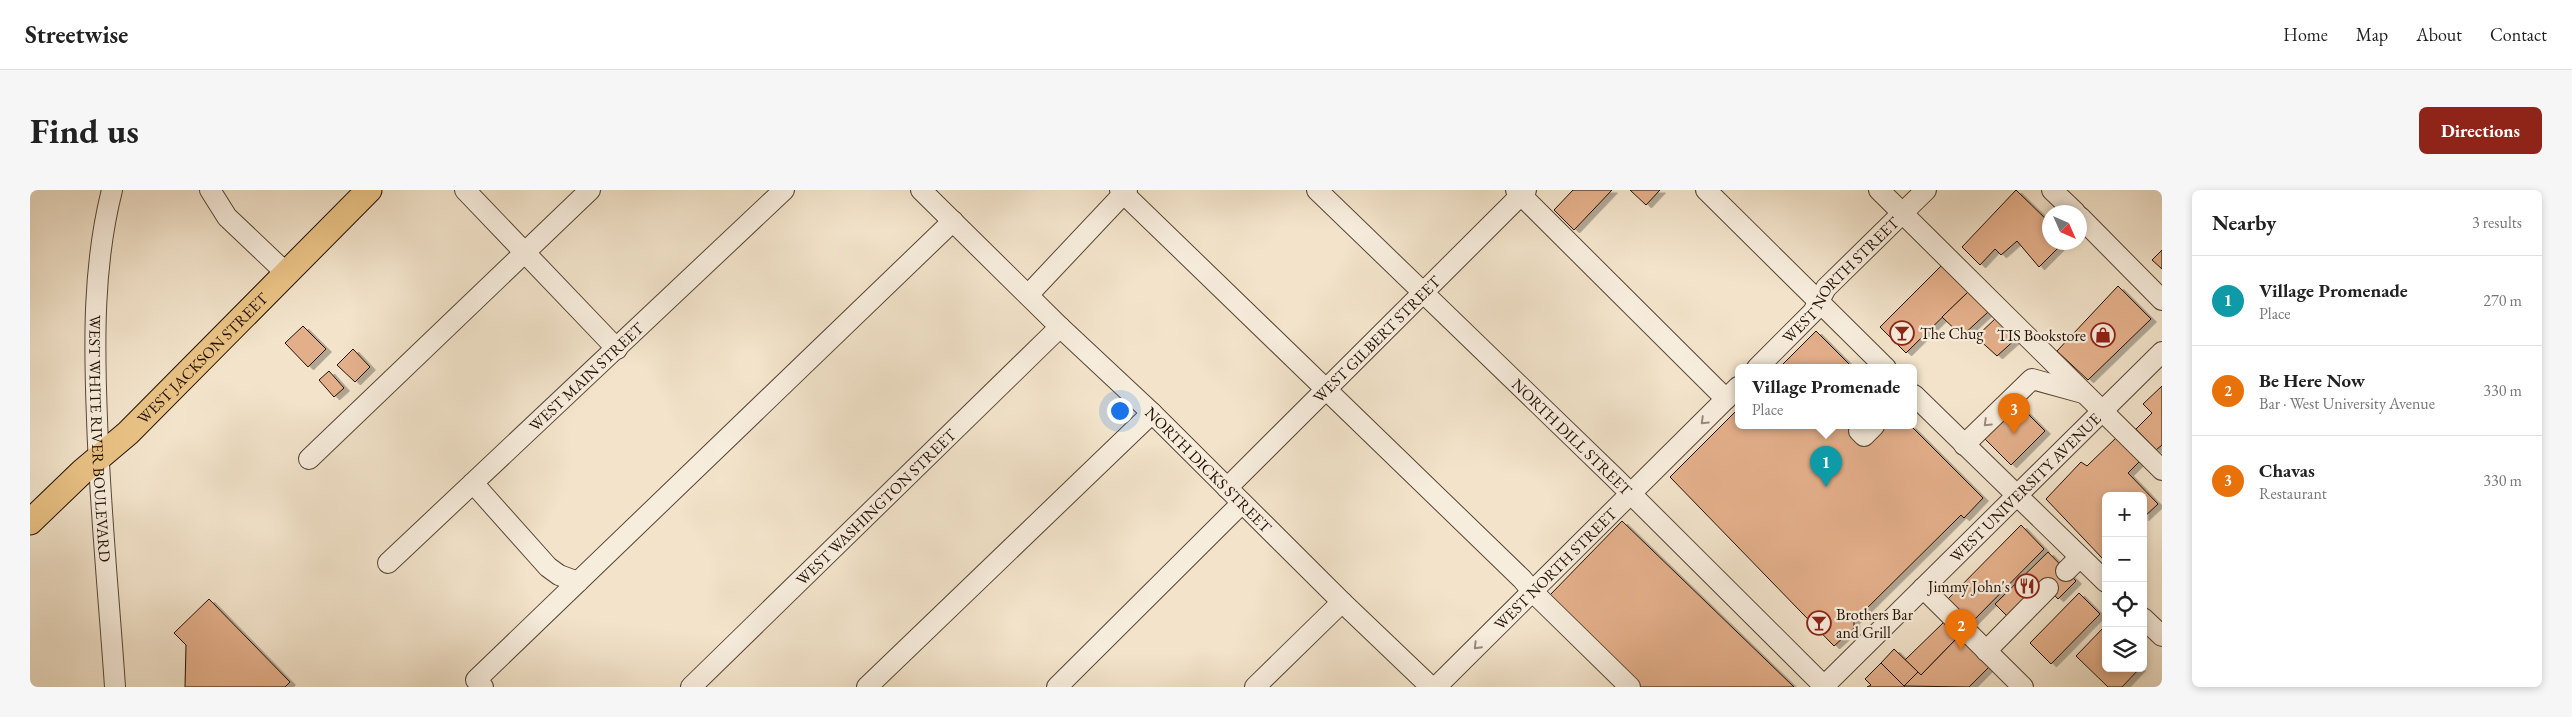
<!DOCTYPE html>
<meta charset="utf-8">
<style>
body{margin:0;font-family:"EB Garamond",serif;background:#f6f6f6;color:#222}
.controls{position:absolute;right:15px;bottom:15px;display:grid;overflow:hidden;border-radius:8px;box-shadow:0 2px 8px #0003}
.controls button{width:45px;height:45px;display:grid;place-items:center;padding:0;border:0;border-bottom:1px solid #e0e0e0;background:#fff;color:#222;font:25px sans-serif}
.compass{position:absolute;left:2012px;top:15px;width:45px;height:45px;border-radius:50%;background:#fff;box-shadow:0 2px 8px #0003;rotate:135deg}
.you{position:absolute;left:1089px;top:220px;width:18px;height:18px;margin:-12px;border:4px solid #fff;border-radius:50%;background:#1a73e8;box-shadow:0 0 0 8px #1a73e833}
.badge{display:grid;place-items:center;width:32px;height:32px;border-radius:50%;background:#8f2418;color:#fff;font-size:16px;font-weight:700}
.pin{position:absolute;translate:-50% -41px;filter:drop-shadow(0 1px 2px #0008)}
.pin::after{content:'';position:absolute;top:26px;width:18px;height:15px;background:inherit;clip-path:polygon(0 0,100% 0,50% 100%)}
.popup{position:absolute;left:1705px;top:174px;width:182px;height:65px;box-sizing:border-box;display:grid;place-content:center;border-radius:8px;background:#fff;filter:drop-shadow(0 1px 4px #0005);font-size:16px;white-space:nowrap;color:#767676}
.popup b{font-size:19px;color:#222}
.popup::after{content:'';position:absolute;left:50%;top:100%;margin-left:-10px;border:10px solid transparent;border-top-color:#fff}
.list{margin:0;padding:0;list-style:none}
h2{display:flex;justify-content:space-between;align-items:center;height:65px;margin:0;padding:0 20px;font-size:21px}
h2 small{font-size:16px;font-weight:400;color:#767676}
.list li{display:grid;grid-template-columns:32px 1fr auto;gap:15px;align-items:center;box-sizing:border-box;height:90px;padding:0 20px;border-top:1px solid #e0e0e0}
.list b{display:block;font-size:19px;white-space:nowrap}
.list p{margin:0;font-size:16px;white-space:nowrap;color:#767676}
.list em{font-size:16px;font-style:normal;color:#767676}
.icon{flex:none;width:28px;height:28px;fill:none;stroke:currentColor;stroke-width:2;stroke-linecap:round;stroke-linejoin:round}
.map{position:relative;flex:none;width:2132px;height:497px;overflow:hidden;border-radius:8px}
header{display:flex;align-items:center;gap:30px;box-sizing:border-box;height:70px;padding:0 25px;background:#fff;border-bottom:1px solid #e0e0e0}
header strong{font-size:24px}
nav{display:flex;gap:28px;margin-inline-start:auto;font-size:18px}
.intro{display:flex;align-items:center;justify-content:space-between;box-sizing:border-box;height:120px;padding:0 30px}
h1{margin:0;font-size:35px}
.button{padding:12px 22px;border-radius:8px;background:#8f2418;color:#fff;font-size:18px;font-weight:700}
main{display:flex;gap:30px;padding:0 30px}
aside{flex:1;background:#fff;border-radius:8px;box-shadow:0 2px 8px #0003}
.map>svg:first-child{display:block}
.building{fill:#e3af8a;stroke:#241204;filter:url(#shadow)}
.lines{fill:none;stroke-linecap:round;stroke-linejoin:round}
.minor-casing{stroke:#584636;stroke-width:22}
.major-casing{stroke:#241204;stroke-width:27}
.minor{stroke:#f7eddd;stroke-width:20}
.major{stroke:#e9c285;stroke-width:25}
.oneway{stroke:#988a7b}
.labels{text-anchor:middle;stroke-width:4.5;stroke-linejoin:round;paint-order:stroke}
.street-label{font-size:16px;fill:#241204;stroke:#f7eddd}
.poi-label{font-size:16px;fill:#241204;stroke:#f7eddd;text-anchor:start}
</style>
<header>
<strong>Streetwise</strong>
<nav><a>Home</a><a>Map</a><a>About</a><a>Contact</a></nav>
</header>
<div class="intro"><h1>Find us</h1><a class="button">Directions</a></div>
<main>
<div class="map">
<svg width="2132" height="497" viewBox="0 0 2132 497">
<defs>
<filter id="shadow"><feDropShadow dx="5.5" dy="3" stdDeviation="0" flood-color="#0004"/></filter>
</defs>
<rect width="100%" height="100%" fill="#f2e3ca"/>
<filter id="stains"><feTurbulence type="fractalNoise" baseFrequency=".004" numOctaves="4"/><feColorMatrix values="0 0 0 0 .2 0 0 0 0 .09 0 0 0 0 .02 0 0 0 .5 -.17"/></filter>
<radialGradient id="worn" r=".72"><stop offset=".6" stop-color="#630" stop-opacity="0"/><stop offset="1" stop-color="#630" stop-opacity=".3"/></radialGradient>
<!-- building -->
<g class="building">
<path d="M1543 0H1582L1544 40 1524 20Z"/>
<path d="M1600 0H1630L1616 15Z"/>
<path d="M1986 0 2020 33V52H2034L2009 77 1987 51 1971 65 1965 59 1950 75 1932 57Z"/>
<path d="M2132 60V79L2122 70Z"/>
<path d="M1911 76 1938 102 1876 163 1850 137Z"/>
<path d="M2088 96 2121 129 2058 190 2027 161Z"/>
<path d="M1938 102 1958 122 1932 146 1912 127Z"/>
<path d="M1967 127 1988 147 1967 166 1946 147Z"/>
<path d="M273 136 296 159 278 177 255 153Z"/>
<path d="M1786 141 1823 178H1749Z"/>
<path d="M323 159 340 177 325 192 307 175Z"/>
<path d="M299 181 314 198 304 207 289 190Z"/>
<path d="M2132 196V255L2126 260 2106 239 2122 223 2113 214Z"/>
<path d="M1987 213 2015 241 1981 275 1953 247Z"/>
<path d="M1708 219V236H1881L1953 308 1934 328 1931 325 1824 431V438L1804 456 1640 287Z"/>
<path d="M2089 245 2112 269 2098 283 2128 314 2113 328V306H2076V366L2073 369 2016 309 2051 272 2057 276Z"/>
<path d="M1592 331 1764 497H1611L1520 405Z"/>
<path d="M1991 335 2014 359 1940 434 1916 411Z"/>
<path d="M2018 362 2046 391 2028 409 2014 394 1979 428 1965 414Z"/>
<path d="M2049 403 2070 424 2021 474 2000 453Z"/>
<path d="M179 409 260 492 255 497H155L156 455 144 443Z"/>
<path d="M1915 431 1930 445 1891 485 1875 470Z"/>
<path d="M2076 435V478H2110L2092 497H2078L2046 466Z"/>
<path d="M1930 445 1961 475 1939 497 1874 496 1888 482 1891 485Z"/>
<path d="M1864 459 1888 482 1874 496 1851 473Z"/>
<path d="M1851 473 1875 497H1837L1841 495 1835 489Z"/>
</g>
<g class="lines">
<!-- minor casing -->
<g class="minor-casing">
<g id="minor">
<path id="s1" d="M82 0C63 75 64 152 67 229 70 319 79 408 85 497"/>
<path d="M180 0 197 27 256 83"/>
<path d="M435 0 587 159"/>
<path id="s2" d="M891 0 1030 137 1122 223 1312 412 1401 497"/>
<path d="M1090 0 1492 389 1502 401 1600 497"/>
<path id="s3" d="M1287 0 1584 287 1795 497"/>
<path d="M1486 0 1696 209"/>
<path d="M1676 0 1856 178"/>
<path d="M1849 0 2132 280"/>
<path d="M2022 0 2045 22"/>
<path d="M2050 27 2132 110"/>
<path d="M998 105 1097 0"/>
<path id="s4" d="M1727 178 1783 122 1796 98 1896 0"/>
<path d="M1884 205 2076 392"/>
<path d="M1834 236 1829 241 1834 246 1844 236"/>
<path d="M1934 255 2002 189 2053 203"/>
<path d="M279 269 560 0"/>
<path d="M443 293 518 377 529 385 548 392"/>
<path id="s5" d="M1197 298 1496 0"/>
<path id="s6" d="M358 373 754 0"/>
<path d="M2036 381 2050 367"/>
<path d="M1893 398 1993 497"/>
<path d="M2113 428 2132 446"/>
<path d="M1956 461 2018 398"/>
<path d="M453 497 446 490 923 31"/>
<path id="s7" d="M661 497 1030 137"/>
<path d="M837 497 1122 223"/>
<path d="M1027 497 1212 313"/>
<path d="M1225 497 1312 412"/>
<path id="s8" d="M1406 497 1708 197"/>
<path id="s9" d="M1793 497 2132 162"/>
</g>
</g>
<!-- major casing -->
<g class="major-casing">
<g id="major">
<path id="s10" d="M0 332 53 281 98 243 339 0"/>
</g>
</g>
<!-- minor -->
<use href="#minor" class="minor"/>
<!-- major -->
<use href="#major" class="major"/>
</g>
<!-- one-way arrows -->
<defs><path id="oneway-chevron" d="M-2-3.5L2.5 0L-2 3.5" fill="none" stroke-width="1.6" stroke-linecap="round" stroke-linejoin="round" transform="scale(1.25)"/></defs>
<g class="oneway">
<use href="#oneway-chevron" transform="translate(1674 231) rotate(136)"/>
<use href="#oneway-chevron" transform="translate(1957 233) rotate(136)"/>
<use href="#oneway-chevron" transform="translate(1447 456) rotate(135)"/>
</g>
<!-- icons -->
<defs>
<g id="bar-ring" transform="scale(1.25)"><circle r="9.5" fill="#f7eddd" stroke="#8f2418" stroke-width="1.5"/><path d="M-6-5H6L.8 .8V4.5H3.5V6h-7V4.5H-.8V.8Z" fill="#8f2418"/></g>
<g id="shop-ring" transform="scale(1.25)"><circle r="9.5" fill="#f7eddd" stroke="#8f2418" stroke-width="1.5"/><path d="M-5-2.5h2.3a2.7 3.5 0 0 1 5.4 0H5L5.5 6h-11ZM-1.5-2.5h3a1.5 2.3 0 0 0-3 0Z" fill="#8f2418"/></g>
<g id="restaurant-ring" transform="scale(1.25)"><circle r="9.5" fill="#f7eddd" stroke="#8f2418" stroke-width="1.5"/><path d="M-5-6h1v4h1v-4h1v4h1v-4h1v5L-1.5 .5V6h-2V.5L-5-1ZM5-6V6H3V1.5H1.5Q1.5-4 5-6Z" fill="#8f2418"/></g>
</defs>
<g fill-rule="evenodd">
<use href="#bar-ring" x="1872" y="143"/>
<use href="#shop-ring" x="2073" y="145"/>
<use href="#restaurant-ring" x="1997" y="396"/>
<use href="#bar-ring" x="1789" y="433"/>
</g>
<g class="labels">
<!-- street labels -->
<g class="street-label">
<text dy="6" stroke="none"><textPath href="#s4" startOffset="122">WEST NORTH STREET</textPath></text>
<text dy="6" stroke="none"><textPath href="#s5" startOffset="211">WEST GILBERT STREET</textPath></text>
<text dy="6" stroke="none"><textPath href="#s10" startOffset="238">WEST JACKSON STREET</textPath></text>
<text dy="6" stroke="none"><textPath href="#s6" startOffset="272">WEST MAIN STREET</textPath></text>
<text dy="6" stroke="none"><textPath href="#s3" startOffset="355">NORTH DILL STREET</textPath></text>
<text dy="6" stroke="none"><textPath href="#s1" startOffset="250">WEST WHITE RIVER BOULEVARD</textPath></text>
<text dy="6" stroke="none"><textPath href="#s2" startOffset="401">NORTH DICKS STREET</textPath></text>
<text dy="6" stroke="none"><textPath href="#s9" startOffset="284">WEST UNIVERSITY AVENUE</textPath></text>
<text dy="6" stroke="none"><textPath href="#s7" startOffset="258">WEST WASHINGTON STREET</textPath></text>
<text dy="6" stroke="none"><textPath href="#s8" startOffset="168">WEST NORTH STREET</textPath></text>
</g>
<!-- poi labels -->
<g class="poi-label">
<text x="1890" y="149">The Chug</text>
<text x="2056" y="151" text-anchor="end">TIS Bookstore</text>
<text x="1980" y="402" text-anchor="end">Jimmy John's</text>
<text x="1806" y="430">Brothers Bar<tspan x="1806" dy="18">and Grill</tspan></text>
</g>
</g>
<rect width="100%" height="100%" filter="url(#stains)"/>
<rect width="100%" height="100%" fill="url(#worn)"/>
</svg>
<div class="controls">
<button>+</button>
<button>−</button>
<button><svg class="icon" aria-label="locate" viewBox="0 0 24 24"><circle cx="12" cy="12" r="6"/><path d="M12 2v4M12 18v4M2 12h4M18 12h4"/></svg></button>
<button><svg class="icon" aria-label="layers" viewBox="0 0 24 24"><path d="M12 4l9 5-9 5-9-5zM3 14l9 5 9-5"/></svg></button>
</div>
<svg class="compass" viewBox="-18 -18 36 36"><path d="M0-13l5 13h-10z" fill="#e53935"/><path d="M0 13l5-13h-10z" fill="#767676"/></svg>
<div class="you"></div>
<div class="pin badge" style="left:1796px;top:297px;background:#0f9aa8">1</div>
<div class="popup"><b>Village Promenade</b>Place</div>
<div class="pin badge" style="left:1931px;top:460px;background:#e8710a">2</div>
<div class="pin badge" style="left:1984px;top:244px;background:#e8710a">3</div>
</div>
<aside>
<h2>Nearby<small>3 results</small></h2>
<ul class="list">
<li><span class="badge" style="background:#0f9aa8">1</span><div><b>Village Promenade</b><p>Place</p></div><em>270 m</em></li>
<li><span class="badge" style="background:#e8710a">2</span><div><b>Be Here Now</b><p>Bar · West University Avenue</p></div><em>330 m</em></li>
<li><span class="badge" style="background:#e8710a">3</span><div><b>Chavas</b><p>Restaurant</p></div><em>330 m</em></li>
</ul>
</aside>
</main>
